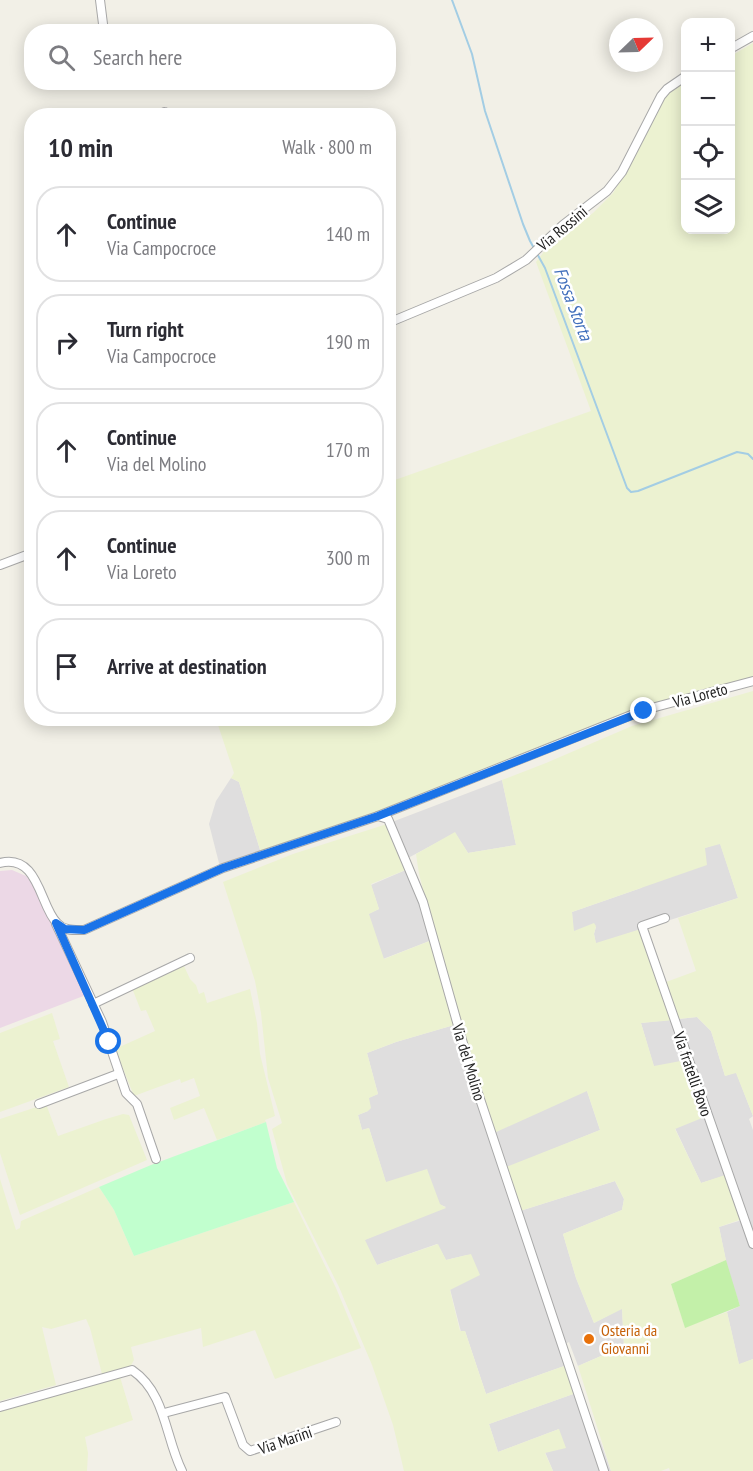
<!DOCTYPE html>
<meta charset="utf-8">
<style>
body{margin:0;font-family:"PT Sans Narrow",sans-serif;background:#f2f2f3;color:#2b2b33}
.controls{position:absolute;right:18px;top:18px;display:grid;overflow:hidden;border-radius:12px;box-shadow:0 3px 15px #0003}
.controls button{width:54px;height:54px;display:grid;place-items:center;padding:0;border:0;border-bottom:2px solid #e1e1e2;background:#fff;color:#2b2b33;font:30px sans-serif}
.compass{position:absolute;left:609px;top:18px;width:54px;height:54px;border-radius:50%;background:#fff;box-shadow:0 3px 15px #0003;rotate:67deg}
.stop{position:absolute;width:18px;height:18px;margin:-14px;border:4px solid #1a73e8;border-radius:50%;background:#fff}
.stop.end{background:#1a73e8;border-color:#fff;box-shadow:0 2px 6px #0008}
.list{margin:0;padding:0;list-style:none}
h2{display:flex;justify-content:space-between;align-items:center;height:78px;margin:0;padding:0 24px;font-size:26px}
h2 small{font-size:20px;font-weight:400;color:#7c7c81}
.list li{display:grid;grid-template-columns:39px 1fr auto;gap:18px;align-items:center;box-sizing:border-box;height:96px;margin:0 12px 12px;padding:0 12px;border:2px solid #e1e1e2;border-radius:24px}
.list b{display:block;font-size:22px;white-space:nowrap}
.list p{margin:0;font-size:20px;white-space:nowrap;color:#7c7c81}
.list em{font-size:20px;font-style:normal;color:#7c7c81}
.icon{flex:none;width:33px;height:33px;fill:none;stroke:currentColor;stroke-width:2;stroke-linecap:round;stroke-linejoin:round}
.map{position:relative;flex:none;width:753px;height:1471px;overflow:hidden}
.search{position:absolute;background:#fff;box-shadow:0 3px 15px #0003;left:24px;top:24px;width:372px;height:66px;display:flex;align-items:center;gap:15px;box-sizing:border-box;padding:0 21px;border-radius:24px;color:#7c7c81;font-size:22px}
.panel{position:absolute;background:#fff;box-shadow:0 3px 15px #0003;left:24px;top:108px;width:372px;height:618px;border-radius:24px}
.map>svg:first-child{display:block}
.residential{fill:#dfdede}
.industrial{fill:#ecd8e6}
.farmland{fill:#ecf2d1}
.grass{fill:#c3f0a9}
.park{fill:#c1ffce}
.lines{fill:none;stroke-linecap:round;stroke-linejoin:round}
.stream{stroke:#a3cde4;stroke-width:2}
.minor-casing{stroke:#a8a8a8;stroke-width:10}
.minor{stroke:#fff;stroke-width:8}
.route{stroke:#1a73e8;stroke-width:8}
.food-dot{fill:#e8710a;stroke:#fff;stroke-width:2}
.labels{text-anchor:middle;stroke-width:5;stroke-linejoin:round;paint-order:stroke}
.street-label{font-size:16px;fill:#212121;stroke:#fff}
.food-label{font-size:16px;fill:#c56008;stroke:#fff;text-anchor:start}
.water-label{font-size:18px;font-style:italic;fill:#4270bc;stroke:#fff}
</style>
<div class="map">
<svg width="753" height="1471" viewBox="0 0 753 1471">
<rect width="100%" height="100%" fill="#f2f0e7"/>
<!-- residential -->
<g class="residential">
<path d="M231 778 239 782 262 856 221 871 209 824 216 801Z"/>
<path d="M502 780 516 845 468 853 455 833 408 858 392 822Z"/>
<path d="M720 843 738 898 596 944 594 934 596 927 573 932 572 912 641 888 705 848Z"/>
<path d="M408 869 432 940 383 959 368 914 379 909 371 885Z"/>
<path d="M697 1017 711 1031 725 1076 736 1072 753 1116 749 1119 753 1130V1359L739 1365 727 1312 740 1306 728 1271 719 1227 742 1220 728 1175 701 1183 675 1128 686 1061 654 1067 641 1023Z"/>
<path d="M454 1025 587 1091 600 1130 506 1168 520 1211 615 1181 624 1199 622 1210 563 1234 576 1278 594 1323 622 1308 624 1346 578 1366 569 1342 561 1346 567 1365 486 1394 465 1331 461 1332 450 1289 467 1255 446 1260 437 1244 377 1265 364 1240 446 1207 386 1183 369 1128 362 1130 358 1115 368 1111V1098L378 1094 367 1053 396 1042Z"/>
<path d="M576 1393 594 1442 600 1440 611 1471H553L545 1452 559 1429 498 1452 489 1424Z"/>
</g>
<!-- industrial -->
<path class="industrial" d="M12 870 26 876 35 886 86 995 0 1028V871Z"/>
<!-- farmland -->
<g class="farmland">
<path d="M753 43V681L647 711 262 856 239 782 231 778 234 773 216 719 388 718 389 482 591 411 536 262 549 245 561 234 593 213 613 193 629 166 651 114 669 91 685 82 686 230H730L731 56Z"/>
<path d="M753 691V1116L736 1073 725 1076 711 1031 697 1017 678 1019 666 982 696 971 678 918 738 898 720 844 705 848 707 865 572 912 574 931 594 923 596 926 594 934 596 943 644 928 675 1020 641 1023 654 1066 686 1060 707 1116 675 1129 701 1183 728 1174 742 1219 719 1227 726 1260 671 1284 685 1327 727 1312 739 1364 753 1359V1471H670L669 1468 661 1471H611L578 1366 624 1346 622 1309 594 1323 576 1278 563 1234 622 1210 624 1199 615 1181 520 1211 506 1167 600 1130 587 1091 494 1133 459 1028 419 874 416 854 455 832 468 853 516 845 502 780 546 763 632 726Z"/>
<path d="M387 824 408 869 371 884 379 909 369 914 384 959 432 940 454 1025 396 1042 367 1053 378 1094 369 1098 371 1108 368 1111 358 1115 362 1130 369 1128 386 1182 427 1169 440 1204 446 1208 365 1240 377 1265 438 1244 446 1260 471 1254 480 1275 450 1290 460 1331H465L486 1394 567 1365 576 1393 489 1424 498 1452 559 1429 566 1448 545 1453 553 1471H404L393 1425 372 1365 339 1287 287 1184 272 1129 282 1123 268 1078 261 1013 255 981 223 882 293 854Z"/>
<path d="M180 966H184L190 979 196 985 199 994 204 992 207 1003 250 989 257 1023 260 1054 275 1116 265 1120 266 1122 217 1140 204 1108 174 1120 170 1108 200 1096 194 1078 181 1083 180 1079 134 1096 115 1049 155 1031 146 1010 141 1011 132 988Z"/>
<path d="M52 1013 60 1039 53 1041 69 1087 0 1112V1033Z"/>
<path d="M46 1104 58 1136 106 1119 123 1114 129 1115 147 1160 20 1215 0 1153V1119Z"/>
<path d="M0 1179 16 1230 20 1228 21 1221 99 1187 114 1210 134 1256 294 1202 336 1288 361 1348 275 1379 255 1330 203 1347 201 1328 131 1347 134 1360 130 1367 102 1374 90 1328 86 1319 51 1329 42 1327 56 1385 0 1401Z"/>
<path d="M120 1377 133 1420 85 1437 88 1453 87 1471H0V1411Z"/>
</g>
<!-- grass -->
<path class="grass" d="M726 1260 740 1306 685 1328 671 1284Z"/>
<!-- park -->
<path class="park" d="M266 1122 277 1168 294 1202 134 1256 114 1210 99 1187 151 1165Z"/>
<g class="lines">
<!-- stream -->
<path class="stream" d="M452 0 472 54 485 111 523 224 530 241 545 268 627 488 631 492 638 491 737 452 748 454 753 459"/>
<!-- minor casing -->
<g class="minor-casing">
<g id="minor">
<path d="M100 0 104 32"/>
<path d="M730 49 753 36"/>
<path d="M155 116 165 112 166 116"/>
<path d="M388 323 496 278 526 260 563 225 607 191 622 172 661 96 667 89 686 76"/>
<path d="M0 565 32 553"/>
<path d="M378 816 644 710 753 681"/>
<path d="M0 863C39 853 40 907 57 923 64 931 74 930 84 930L223 868 378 816 388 819 423 902 472 1075 604 1471"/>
<path d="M665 918 642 926 753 1244"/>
<path d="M56 924 102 1022 126 1093 137 1104 156 1159"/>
<path d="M93 1004 190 958"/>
<path d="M39 1104 118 1074"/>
<path d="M0 1407 132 1370C166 1393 165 1437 182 1471"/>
<path d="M164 1413 225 1397 243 1445 250 1451 336 1422"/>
</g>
</g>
<!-- minor -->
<use href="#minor" class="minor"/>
</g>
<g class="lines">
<!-- route -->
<path class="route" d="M109 1042 56 923 65 929 84 930 223 868 378 816 644 711"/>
</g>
<!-- markers -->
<circle class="food-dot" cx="589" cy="1339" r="6"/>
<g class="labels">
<!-- street labels -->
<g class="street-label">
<text transform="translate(562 228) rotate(-40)" y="6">Via Rossini</text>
<text transform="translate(700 695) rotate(-15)" y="6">Via Loreto</text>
<text transform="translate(469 1062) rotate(73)" y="6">Via del Molino</text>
<text transform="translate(693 1074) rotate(71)" y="6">Via fratelli Bovo</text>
<text transform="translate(285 1440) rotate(-19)" y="6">Via Marini</text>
</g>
<!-- food labels -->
<g class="food-label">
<text x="601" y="1336">Osteria da<tspan x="601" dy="18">Giovanni</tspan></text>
</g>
<!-- water labels -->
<g class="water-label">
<text transform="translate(573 304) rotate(69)" y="6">Fossa Storta</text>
</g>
</g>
</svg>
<div class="controls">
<button>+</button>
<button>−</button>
<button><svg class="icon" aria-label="locate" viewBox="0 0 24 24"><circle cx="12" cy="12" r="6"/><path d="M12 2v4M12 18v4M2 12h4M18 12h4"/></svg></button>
<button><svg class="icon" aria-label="layers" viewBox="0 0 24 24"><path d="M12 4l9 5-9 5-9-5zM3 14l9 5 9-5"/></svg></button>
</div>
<svg class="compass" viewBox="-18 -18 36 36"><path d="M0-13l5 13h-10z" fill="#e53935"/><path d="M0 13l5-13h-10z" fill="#7c7c81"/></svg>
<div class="stop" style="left:109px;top:1042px"></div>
<div class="stop end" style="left:644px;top:711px"></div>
<div class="search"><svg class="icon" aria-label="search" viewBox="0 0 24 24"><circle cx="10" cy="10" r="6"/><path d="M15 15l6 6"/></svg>Search here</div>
<section class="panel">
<h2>10 min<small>Walk · 800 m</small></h2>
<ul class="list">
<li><svg class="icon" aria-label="ahead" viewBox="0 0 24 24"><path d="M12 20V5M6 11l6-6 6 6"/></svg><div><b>Continue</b><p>Via Campocroce</p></div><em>140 m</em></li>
<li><svg class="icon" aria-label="right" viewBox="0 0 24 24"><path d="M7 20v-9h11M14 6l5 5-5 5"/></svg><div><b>Turn right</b><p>Via Campocroce</p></div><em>190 m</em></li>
<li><svg class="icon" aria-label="ahead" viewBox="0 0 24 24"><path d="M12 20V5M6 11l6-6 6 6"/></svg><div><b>Continue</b><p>Via del Molino</p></div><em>170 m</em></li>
<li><svg class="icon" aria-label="ahead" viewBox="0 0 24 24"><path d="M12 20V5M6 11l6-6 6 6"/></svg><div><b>Continue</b><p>Via Loreto</p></div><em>300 m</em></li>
<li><svg class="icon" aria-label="arrive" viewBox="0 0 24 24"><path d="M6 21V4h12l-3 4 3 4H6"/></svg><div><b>Arrive at destination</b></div></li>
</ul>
</section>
</div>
